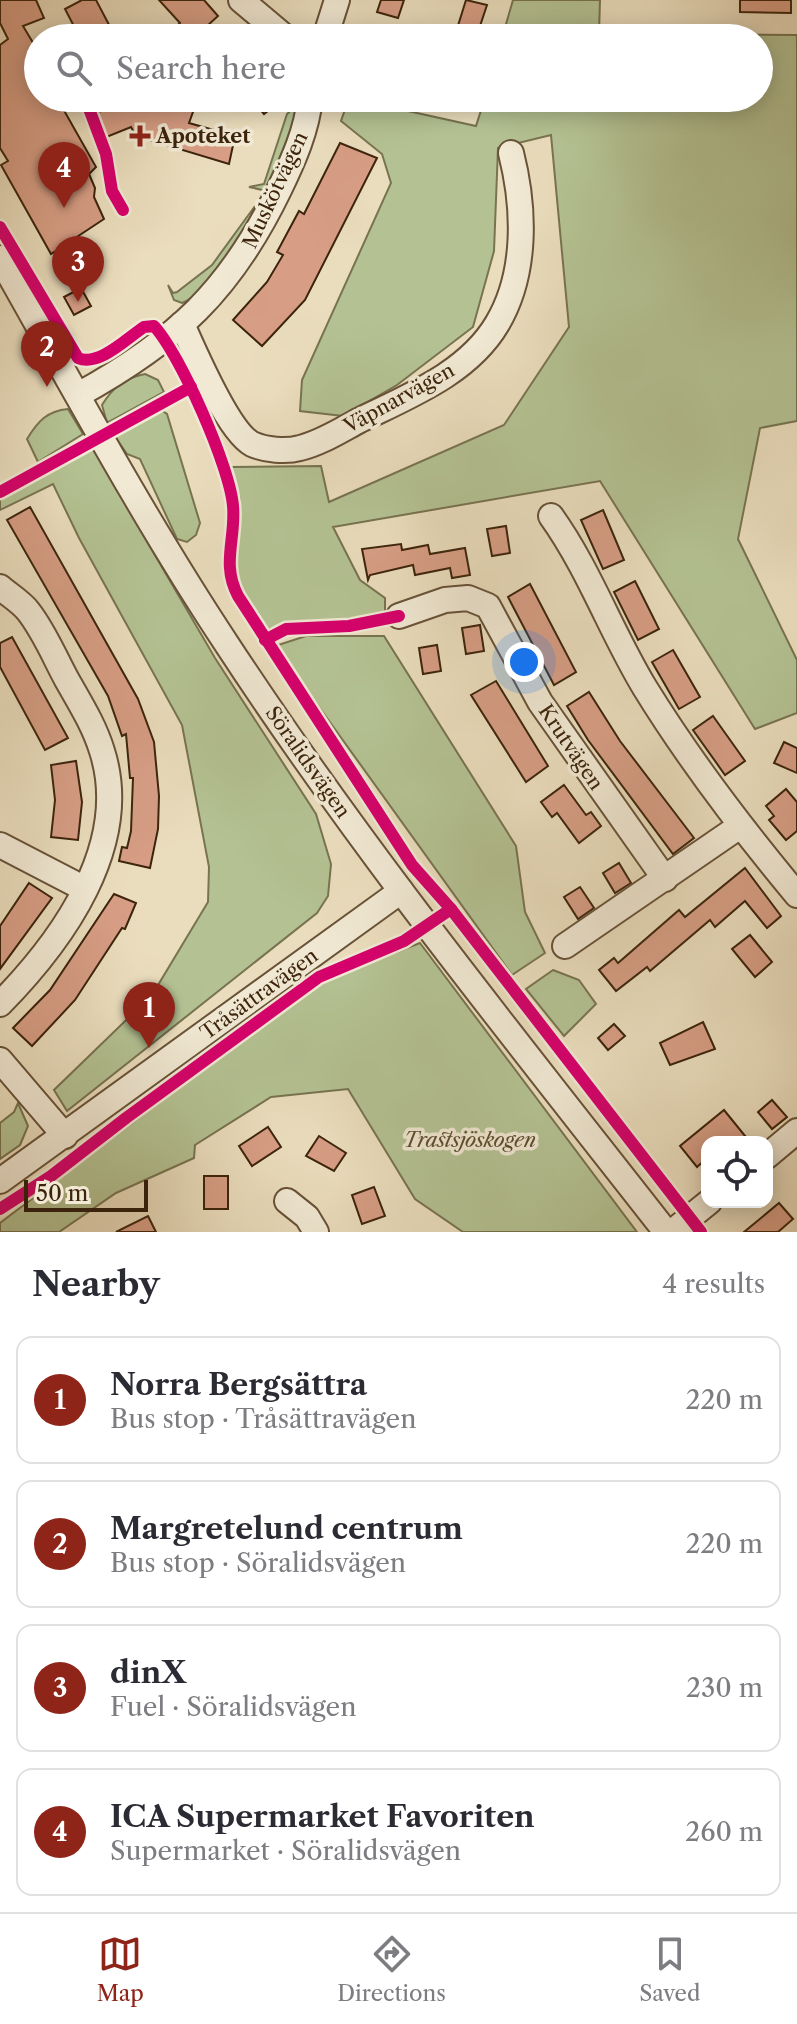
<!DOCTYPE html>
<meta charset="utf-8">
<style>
body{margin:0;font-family:"Libre Caslon Text",serif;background:#f7f7f7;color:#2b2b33}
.controls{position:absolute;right:24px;bottom:24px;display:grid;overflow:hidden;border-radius:16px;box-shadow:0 4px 20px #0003}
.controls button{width:72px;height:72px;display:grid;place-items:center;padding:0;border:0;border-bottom:2px solid #e1e1e2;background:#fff;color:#2b2b33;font:40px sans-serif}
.scale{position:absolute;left:24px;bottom:20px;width:124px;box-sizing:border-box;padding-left:8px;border:4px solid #3c240c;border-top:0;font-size:22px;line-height:28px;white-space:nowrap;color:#3c240c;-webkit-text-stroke:6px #f1e9d4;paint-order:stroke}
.you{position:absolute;left:524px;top:662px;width:28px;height:28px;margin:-20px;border:6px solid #fff;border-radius:50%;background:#1a73e8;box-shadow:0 0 0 12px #1a73e833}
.badge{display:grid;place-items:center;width:52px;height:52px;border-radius:50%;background:#8f2418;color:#fff;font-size:26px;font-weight:700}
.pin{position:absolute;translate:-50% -66px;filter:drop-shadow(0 2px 4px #0008)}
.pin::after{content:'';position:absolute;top:42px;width:28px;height:24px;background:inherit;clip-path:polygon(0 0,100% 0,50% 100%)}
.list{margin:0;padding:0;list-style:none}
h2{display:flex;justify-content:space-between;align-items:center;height:104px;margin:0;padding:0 32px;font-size:34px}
h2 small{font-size:26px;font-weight:400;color:#7c7c81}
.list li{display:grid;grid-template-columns:52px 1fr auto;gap:24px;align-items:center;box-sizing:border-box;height:128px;margin:0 16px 16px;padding:0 16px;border:2px solid #e1e1e2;border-radius:16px}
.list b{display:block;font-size:30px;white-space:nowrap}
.list p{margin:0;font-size:26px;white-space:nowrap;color:#7c7c81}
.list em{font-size:26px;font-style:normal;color:#7c7c81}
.icon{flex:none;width:44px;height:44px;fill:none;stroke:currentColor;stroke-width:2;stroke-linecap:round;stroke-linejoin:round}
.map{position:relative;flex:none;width:797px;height:1232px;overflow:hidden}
.search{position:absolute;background:#fff;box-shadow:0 4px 20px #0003;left:24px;right:24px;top:24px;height:88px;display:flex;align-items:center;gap:20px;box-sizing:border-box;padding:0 28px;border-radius:44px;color:#7c7c81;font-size:30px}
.sheet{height:680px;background:#fff}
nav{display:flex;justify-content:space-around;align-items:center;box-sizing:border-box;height:112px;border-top:2px solid #e1e1e2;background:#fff;font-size:22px;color:#7c7c81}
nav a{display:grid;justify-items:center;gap:4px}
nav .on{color:#8f2418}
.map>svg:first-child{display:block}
.green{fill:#b4c293;stroke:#787350;stroke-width:2}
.building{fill:#d79e85;stroke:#3c240c;stroke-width:2}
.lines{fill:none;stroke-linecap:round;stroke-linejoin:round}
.minor-casing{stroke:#685238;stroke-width:28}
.minor{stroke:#f1e9d4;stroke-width:24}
.cycleway-casing{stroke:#f1e9d4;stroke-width:17}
.cycleway{stroke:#d6006c;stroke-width:12}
.poi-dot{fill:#8f2418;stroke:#f1e9d4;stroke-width:3}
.labels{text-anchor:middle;stroke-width:7;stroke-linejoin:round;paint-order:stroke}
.poi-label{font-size:20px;font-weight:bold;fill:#3c240c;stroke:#f1e9d4;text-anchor:start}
.street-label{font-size:20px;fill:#3c240c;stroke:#f1e9d4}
.park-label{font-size:20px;font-style:italic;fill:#5a4c2e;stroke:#f1e9d4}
</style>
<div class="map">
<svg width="797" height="1232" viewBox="0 0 797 1232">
<rect width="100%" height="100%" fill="#eaddbd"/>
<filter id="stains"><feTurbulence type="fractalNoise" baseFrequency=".0025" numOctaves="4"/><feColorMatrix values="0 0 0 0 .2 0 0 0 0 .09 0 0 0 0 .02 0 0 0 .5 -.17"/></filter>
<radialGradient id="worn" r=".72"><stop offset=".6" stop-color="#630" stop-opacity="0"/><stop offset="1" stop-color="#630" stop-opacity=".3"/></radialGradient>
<!-- green -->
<g class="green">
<path d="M513 0H600L599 33 797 35V421L760 428 738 539 797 660V713L755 729 600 481 333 527 360 580 385 598V614L268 629 236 581 234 555 240 499 231 467 321 466 329 502 504 425 569 327 551 135 498 148 494 251 473 327 397 385 343 416 300 411 302 380 391 183 382 154 341 121 349 98 476 126 485 98H759V38H502Z"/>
<path d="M297 105 300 106 267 191 249 187 264 184 287 114Z"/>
<path d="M255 206C247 231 206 295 182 303L174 300 168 285 173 293 177 292 212 265Z"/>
<path d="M145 374 158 380 164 392 107 423 102 405C113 387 125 378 145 374Z"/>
<path d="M158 408 167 414 200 523 196 535 187 542 177 539 140 459 127 454 113 434Z"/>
<path d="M68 409 83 434 38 462 27 439C38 421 47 411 68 409Z"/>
<path d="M92 447 215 658 316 814 331 864 328 896 317 913 67 1111 54 1090 152 995 208 902 209 867 182 725 79 538 53 484 0 510V497Z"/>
<path d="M306 636H384L516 846 525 912 545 953 512 975 275 646Z"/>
<path d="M420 943 637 1232H463L415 1199 348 1089 271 1097 195 1145 194 1158 116 1193 59 1232H0V1223L317 983Z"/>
<path d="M553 970 579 980 596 1004 564 1036 526 989Z"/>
<path d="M18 1103 28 1126 20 1145 0 1159V1123L14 1112Z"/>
</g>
<!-- building -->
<g class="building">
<path d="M0 0H36L44 18 23 26 38 51V98H57L96 167 89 174 95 188 94 197 104 219 51 254 1 165 8 161 0 148V45L8 39 0 23Z"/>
<path d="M82 0H96L116 38H80L65 9Z"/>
<path d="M159 0H204L218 16 194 38H164L180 23Z"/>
<path d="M381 0H404L398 18 377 12Z"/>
<path d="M466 0 487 5 476 38 456 32Z"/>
<path d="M740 0H791V13L740 12Z"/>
<path d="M131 98H198L189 123 235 136 229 164 136 136 131 127 104 138 94 114Z"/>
<path d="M251 98H284L264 114Z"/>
<path d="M340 143 377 158 305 300 262 346 233 320 267 282 283 255 277 252 299 211 304 214Z"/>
<path d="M81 288 91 306 74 315 64 297Z"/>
<path d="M30 507 138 699 154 742 159 796 158 829 150 868 119 861 122 847 127 848 131 831 133 778H130L126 734 122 736 108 696 7 520Z"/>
<path d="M603 510 624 560 603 569 581 520Z"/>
<path d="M506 526 510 553 492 556 487 529Z"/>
<path d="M401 544 402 550 428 545 430 554 465 548 470 575 452 578 450 568 415 575 413 565 370 575 368 580 362 549Z"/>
<path d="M635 581 659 629 638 640 614 592Z"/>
<path d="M530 584 576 672 554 685 508 597Z"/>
<path d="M480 625 484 651 466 654 462 628Z"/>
<path d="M12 637 68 738 45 750 0 667V643Z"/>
<path d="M437 645 441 671 423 674 419 648Z"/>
<path d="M673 650 700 697 679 709 652 662Z"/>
<path d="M496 681 548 766 526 782 471 695Z"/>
<path d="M589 692 620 741 694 838 673 854 588 740 567 706Z"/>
<path d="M713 716 745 761 725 775 693 730Z"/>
<path d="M784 742 797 748V773L774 763Z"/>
<path d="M76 761 82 802 78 840 51 837 55 800 51 765Z"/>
<path d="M564 785 586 815 591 812 601 826 579 843 557 813 552 817 541 802Z"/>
<path d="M786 789 797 802V831L786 840 769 820 774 816 766 806Z"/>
<path d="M619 863 631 883 615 893 603 873Z"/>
<path d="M745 868 781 916 767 928 745 901 715 927 710 920 650 971 647 967 616 991 599 970 614 958 618 963 679 910 685 917Z"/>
<path d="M29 883 52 898 0 969V926Z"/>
<path d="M580 887 594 908 578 919 564 897Z"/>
<path d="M114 894 136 903 125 929 122 928 75 1000 32 1046 13 1028 50 990Z"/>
<path d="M750 935 772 962 755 977 732 949Z"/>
<path d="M703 1022 715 1049 670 1065 660 1043Z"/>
<path d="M614 1024 625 1036 608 1050 598 1038Z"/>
<path d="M772 1100 787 1117 772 1129 758 1112Z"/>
<path d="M724 1110 750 1142H707V1158L697 1167 680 1146Z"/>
<path d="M268 1127 281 1147 252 1166 239 1146Z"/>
<path d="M319 1136 346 1153 334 1171 306 1156Z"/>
<rect x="204" y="1176" width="24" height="33"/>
<path d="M374 1187 385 1216 362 1224 352 1195Z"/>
<path d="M779 1203 793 1219 778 1232H744Z"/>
<path d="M148 1216 156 1232H116Z"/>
</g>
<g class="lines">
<!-- minor casing -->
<g class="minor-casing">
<g id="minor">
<path d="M241 0 286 38"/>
<path d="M325 38 337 0"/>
<path d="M0 258C73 387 144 519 226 643 360 848 515 1039 666 1232"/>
<path d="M182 324C194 351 228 431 252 444 265 450 286 452 300 448 321 443 341 430 360 420 409 396 468 373 497 324 527 274 525 208 511 153"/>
<path d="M78 395C176 341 230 291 279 190 293 161 307 130 310 98"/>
<path d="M551 516C589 569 611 632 645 688 690 761 742 829 797 895"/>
<path d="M0 587C9 595 21 602 28 611 44 631 55 658 67 680 80 703 94 725 102 751 132 845 62 941 0 1004"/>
<path d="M399 616 445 600 468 598 488 606 540 702 665 879"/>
<path d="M0 845 83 888"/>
<path d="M565 946 740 826"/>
<path d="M0 1060 65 1136"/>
<path d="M767 1156 797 1131"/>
<path d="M0 1181 401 891"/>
<path d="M287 1201 307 1217 316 1232"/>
<path d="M672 1232 709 1202"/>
</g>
</g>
<!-- minor -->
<use href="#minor" class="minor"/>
<!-- cycleway casing -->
<g class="cycleway-casing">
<g id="cycleway">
<path d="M85 98 106 154 112 191 123 210"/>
<path d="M0 227 78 358C99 367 127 338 144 327L154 326C180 354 230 467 233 506 236 539 221 564 238 596L412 865 451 909 701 1232"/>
<path d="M0 492 191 387"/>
<path d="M265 640 286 629 349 626 399 616"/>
<path d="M0 1209 51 1176 126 1118 319 977 404 941 451 909"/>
</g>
</g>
<!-- cycleway -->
<use href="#cycleway" class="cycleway"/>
</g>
<!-- markers -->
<path class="poi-dot" d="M136 124h8v8h8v8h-8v8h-8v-8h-8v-8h8z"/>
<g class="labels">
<!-- poi labels -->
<g class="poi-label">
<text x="156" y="143">Apoteket</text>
</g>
<!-- street labels -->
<g class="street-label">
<text transform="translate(275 190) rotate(-65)" y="7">Muskötvägen</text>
<text transform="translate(399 398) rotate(-29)" y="7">Väpnarvägen</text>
<text transform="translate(571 747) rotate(56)" y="7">Krutvägen</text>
<text transform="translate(308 762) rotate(55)" y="7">Söralidsvägen</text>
<text transform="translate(259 994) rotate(-36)" y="7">Tråsättravägen</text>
</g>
<!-- park labels -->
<g class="park-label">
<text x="470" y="1147">Trastsjöskogen</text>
</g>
</g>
<rect width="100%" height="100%" filter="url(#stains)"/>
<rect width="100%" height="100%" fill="url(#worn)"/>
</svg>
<div class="controls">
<button><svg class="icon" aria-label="locate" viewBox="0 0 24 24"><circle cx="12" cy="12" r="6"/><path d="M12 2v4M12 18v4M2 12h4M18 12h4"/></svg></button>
</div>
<div class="scale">50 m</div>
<div class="you"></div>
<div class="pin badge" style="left:149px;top:1048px">1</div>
<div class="pin badge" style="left:47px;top:387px">2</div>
<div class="pin badge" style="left:78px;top:302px">3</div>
<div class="pin badge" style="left:64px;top:208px">4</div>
<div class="search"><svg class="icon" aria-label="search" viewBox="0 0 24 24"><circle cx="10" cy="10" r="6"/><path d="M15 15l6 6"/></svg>Search here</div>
</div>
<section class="sheet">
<h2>Nearby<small>4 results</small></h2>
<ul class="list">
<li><span class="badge">1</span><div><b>Norra Bergsättra</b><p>Bus stop · Tråsättravägen</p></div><em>220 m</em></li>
<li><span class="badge">2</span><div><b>Margretelund centrum</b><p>Bus stop · Söralidsvägen</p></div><em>220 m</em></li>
<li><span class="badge">3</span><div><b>dinX</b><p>Fuel · Söralidsvägen</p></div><em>230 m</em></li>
<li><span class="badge">4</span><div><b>ICA Supermarket Favoriten</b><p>Supermarket · Söralidsvägen</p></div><em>260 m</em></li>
</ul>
</section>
<nav>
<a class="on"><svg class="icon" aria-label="map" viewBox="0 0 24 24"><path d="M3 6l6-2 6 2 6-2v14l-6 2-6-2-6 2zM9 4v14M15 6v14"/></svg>Map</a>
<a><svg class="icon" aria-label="directions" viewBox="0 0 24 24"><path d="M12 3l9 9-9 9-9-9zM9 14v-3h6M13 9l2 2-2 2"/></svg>Directions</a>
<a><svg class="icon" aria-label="saved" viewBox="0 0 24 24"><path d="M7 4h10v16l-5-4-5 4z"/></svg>Saved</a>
</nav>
